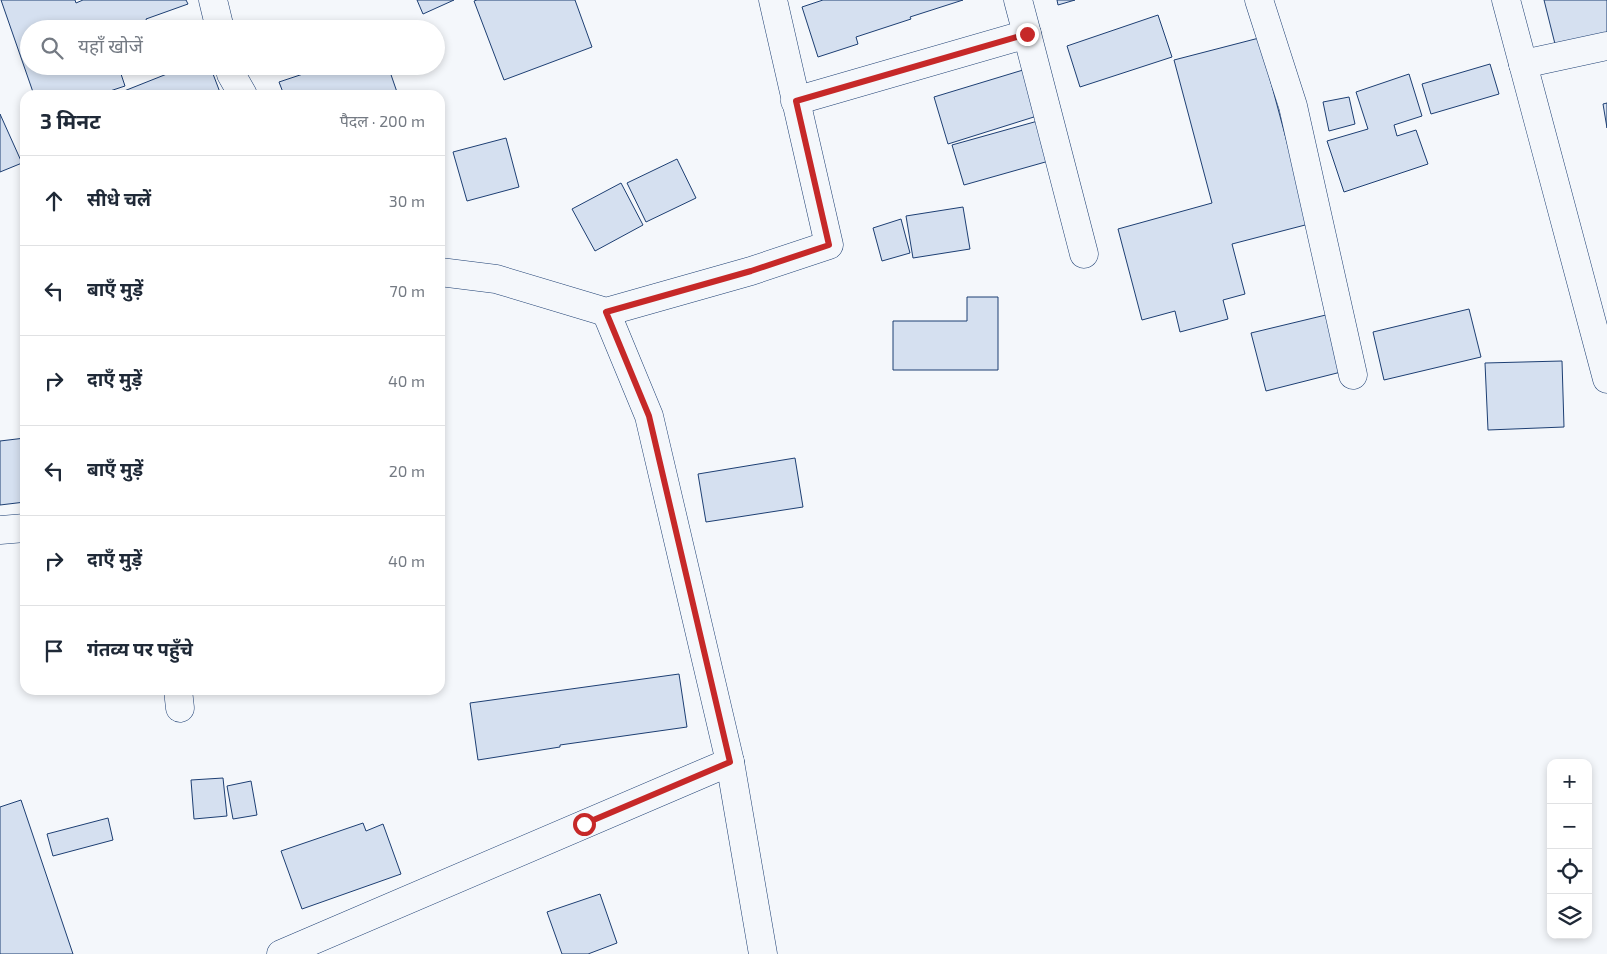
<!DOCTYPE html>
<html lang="hi">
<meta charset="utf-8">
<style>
body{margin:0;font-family:"Exo 2","Noto Sans Devanagari",sans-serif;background:#f6f6f7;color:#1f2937}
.controls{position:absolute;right:15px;bottom:15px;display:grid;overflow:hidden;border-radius:10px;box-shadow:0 2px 8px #0003}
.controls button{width:45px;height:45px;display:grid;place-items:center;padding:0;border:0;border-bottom:1px solid #e0e1e3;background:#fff;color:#1f2937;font:25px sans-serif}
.stop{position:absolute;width:15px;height:15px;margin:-11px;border:4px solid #c62828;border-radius:50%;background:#fff}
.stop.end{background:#c62828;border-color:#fff;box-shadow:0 1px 5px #0008}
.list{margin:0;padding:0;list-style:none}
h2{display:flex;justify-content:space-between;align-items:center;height:65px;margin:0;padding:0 20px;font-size:21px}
h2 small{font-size:16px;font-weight:400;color:#747a83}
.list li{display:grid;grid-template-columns:32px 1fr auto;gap:15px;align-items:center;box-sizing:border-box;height:90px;padding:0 20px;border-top:1px solid #e0e1e3}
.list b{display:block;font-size:19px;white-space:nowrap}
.list em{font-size:16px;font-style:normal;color:#747a83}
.icon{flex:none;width:28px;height:28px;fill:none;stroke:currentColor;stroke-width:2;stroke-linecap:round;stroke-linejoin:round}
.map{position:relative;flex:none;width:1607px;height:954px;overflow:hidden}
.search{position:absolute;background:#fff;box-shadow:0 2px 8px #0003;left:20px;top:20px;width:425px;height:55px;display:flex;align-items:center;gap:12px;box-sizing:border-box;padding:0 18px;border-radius:28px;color:#747a83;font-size:19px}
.panel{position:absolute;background:#fff;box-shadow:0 2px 8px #0003;left:20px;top:90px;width:425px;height:605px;border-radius:15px}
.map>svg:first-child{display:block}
.building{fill:#d5e0f0;stroke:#1d3f73}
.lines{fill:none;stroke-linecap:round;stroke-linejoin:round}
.minor-casing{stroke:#1d3f73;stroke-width:29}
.minor{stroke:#f4f7fb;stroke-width:28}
.route{stroke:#c62828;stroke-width:6}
</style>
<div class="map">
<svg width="1607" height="954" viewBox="0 0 1607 954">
<rect width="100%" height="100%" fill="#f4f7fb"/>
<!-- building -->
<g class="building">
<path d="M1 0H75L76 3 83 0H186L188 4 146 19 149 29H29V66H134L120 71 125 86 98 95H34Z"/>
<path d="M417 0H454L423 14Z"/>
<path d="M477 0H575L592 47 504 80 474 1Z"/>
<path d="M823 0H963L910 17 911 19 856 37 858 44 818 57 802 7Z"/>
<path d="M1057 0H1075L1058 5Z"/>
<path d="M1544 0H1607V35L1556 48Z"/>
<path d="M1158 15 1172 57 1080 87 1067 46Z"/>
<path d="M1259 38 1309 224 1232 244 1245 294 1223 300 1228 319 1180 332 1175 311 1142 320 1118 229 1212 203 1174 60Z"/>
<path d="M1490 64 1499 94 1431 114 1422 84Z"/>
<path d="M187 66H210L221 95H114Z"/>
<path d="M327 66H388L398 95H284L279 82Z"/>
<path d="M1023 70 1037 116 948 144 934 97Z"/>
<path d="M1409 74 1422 116 1394 125 1397 136 1416 130 1428 164 1344 192 1327 141 1368 129 1356 92Z"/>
<path d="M1349 97 1355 124 1329 131 1323 102Z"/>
<path d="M1607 103V128L1603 104Z"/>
<path d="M0 114 22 163 0 172Z"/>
<path d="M1045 119 1056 159 964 185 952 145Z"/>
<path d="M506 138 519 187 467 201 453 152Z"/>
<path d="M677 159 696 198 646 222 627 183Z"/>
<path d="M621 183 643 225 595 251 572 209Z"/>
<path d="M963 207 970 249 913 258 906 216Z"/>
<path d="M901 219 910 253 882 261 873 228Z"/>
<path d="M967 297H998V370H893V321H967Z"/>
<path d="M1469 309 1481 357 1384 380 1373 332Z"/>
<path d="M1330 314 1345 371 1266 391 1251 333Z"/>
<path d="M1562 361 1564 427 1488 430 1485 363Z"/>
<path d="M25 438V502L0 505V441Z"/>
<path d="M795 458 803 507 706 522 698 474Z"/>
<path d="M679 674 687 727 560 745V747L478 760 470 703Z"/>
<path d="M223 778 227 816 194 819 191 780Z"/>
<path d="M251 781 257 815 233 819 227 786Z"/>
<path d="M21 800 73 954H0V807Z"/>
<path d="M108 818 113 840 53 856 47 834Z"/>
<path d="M363 823 366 831 383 824 401 874 302 909 281 851Z"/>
<path d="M600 894 617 943 588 954H562L547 912Z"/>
</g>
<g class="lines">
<!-- minor casing -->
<g class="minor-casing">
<g id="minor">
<path d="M213 0 220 29"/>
<path d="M1018 0 1027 34"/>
<path d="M1259 0 1293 106 1353 375"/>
<path d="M1506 0 1607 379"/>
<path d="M1523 64 1607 46"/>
<path d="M229 66 231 74 243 95"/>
<path d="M795 101 1027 34 1084 254"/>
<path d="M440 272 496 279 606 312 751 271 829 245 773 0"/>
<path d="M0 530 25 528"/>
<path d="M178 690 180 708"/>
<path d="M730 762 763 954"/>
<path d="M281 954 730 762 649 416 606 312"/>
</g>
</g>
<!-- minor -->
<use href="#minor" class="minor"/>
</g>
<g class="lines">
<!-- route -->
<path class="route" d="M584 824 730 762 649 416 606 312 751 271 829 245 796 101 1027 34"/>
</g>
</svg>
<div class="controls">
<button>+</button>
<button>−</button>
<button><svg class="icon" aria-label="locate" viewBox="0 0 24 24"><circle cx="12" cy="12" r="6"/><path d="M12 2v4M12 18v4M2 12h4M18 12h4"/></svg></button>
<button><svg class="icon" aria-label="layers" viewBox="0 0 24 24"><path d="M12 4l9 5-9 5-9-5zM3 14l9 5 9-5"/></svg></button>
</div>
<div class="stop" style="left:584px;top:824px"></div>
<div class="stop end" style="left:1027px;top:34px"></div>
<div class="search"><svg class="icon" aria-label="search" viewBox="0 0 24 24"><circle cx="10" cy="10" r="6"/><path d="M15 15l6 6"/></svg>यहाँ खोजें</div>
<section class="panel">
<h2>3 मिनट<small>पैदल · 200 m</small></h2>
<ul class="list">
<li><svg class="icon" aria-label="ahead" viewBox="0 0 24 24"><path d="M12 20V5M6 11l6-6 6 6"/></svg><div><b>सीधे चलें</b></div><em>30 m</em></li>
<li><svg class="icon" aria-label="left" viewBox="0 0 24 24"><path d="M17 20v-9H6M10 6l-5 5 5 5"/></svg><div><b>बाएँ मुड़ें</b></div><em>70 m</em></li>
<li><svg class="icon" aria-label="right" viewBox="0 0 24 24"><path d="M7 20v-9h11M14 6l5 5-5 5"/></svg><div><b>दाएँ मुड़ें</b></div><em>40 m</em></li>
<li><svg class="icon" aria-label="left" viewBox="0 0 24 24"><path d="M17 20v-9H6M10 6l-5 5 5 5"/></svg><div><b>बाएँ मुड़ें</b></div><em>20 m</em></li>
<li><svg class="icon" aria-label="right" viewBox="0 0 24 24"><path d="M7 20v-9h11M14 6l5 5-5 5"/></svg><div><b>दाएँ मुड़ें</b></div><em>40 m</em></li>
<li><svg class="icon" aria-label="arrive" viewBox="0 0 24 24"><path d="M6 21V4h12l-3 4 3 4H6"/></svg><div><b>गंतव्य पर पहुँचे</b></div></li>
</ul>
</section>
</div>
